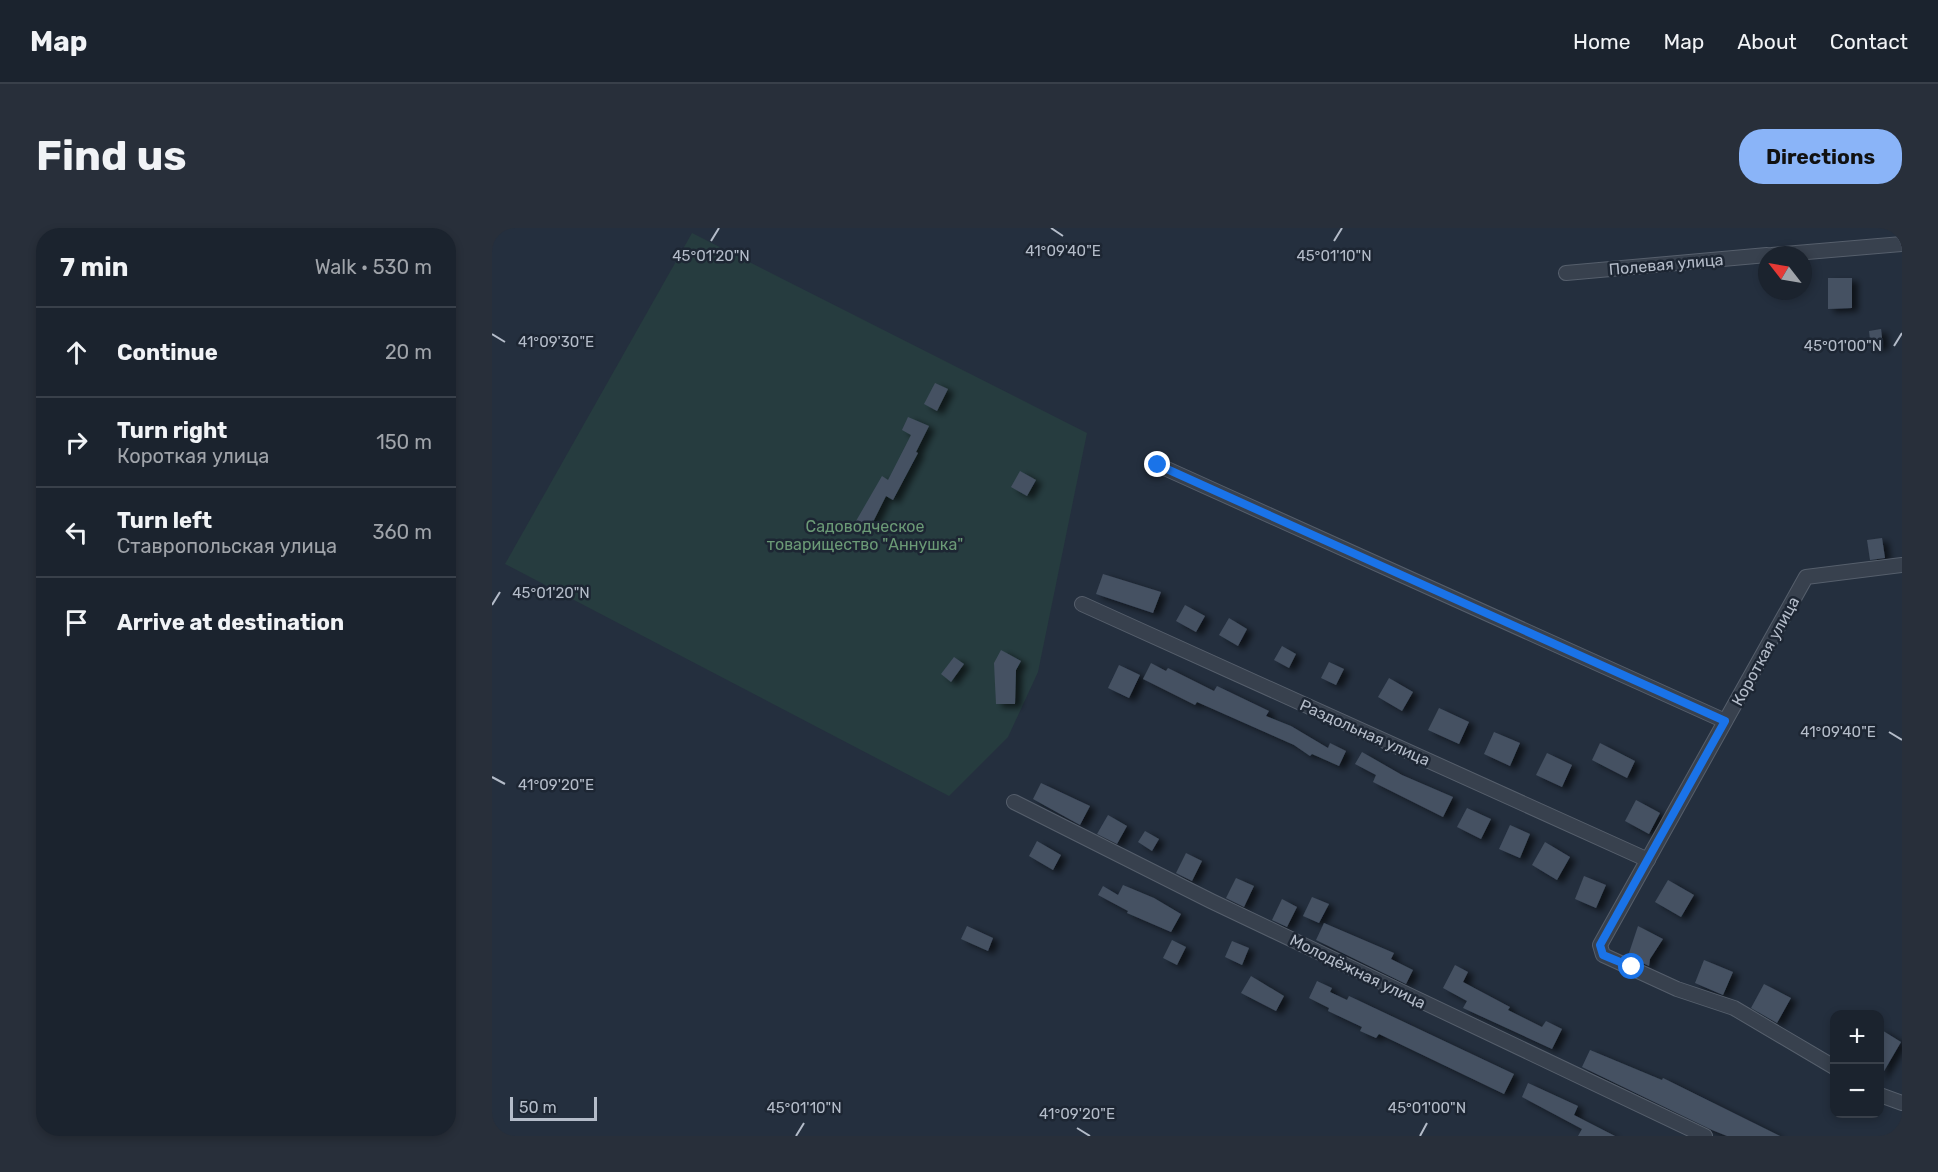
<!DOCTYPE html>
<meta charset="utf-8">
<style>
body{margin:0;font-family:Rubik,sans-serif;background:#282f3a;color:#f1f3f6}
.controls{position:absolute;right:18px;bottom:18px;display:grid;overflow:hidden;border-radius:12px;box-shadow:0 3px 9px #0003}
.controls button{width:54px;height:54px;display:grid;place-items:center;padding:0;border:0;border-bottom:2px solid #39404a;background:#1b232e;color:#f1f3f6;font:30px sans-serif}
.compass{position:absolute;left:1266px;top:18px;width:54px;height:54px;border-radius:50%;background:#1b232e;box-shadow:0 3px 9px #0003;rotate:301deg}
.scale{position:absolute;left:18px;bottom:15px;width:87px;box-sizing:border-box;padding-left:6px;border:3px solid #b4bcc9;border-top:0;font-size:16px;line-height:21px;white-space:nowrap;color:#b4bcc9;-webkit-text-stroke:4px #1d2633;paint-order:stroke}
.stop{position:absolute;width:18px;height:18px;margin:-14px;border:4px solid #1a73e8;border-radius:50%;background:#fff}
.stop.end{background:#1a73e8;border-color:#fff;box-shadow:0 2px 6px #0008}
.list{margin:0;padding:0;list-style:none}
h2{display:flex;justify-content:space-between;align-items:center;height:78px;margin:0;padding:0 24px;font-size:26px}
h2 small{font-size:20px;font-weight:400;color:#a0a4aa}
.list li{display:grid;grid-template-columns:39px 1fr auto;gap:18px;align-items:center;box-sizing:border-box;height:90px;padding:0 24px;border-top:2px solid #39404a}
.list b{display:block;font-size:22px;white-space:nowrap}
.list p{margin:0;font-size:20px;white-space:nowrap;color:#a0a4aa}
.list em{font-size:20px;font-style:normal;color:#a0a4aa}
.icon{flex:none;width:33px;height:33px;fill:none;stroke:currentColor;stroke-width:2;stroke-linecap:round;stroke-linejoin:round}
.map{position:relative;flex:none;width:1410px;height:908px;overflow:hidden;border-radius:24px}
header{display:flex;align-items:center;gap:36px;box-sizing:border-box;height:84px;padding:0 30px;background:#1b232e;border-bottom:2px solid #39404a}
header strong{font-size:28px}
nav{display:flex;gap:33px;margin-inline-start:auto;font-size:21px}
.intro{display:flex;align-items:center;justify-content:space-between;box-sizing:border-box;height:144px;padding:0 36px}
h1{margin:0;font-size:42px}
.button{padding:15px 27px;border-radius:24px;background:#8ab4f8;color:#111;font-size:21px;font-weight:700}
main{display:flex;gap:36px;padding:0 36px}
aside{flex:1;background:#1b232e;border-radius:24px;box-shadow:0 3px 9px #0003}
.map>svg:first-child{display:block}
.green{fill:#263c3f}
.building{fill:#455162;filter:url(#shadow)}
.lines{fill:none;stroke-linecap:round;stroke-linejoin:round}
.minor-casing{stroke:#565f6c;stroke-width:16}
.minor{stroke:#38414e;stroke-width:14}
.route{stroke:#1a73e8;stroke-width:8}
.ticks{fill:none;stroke:#b4bcc9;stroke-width:2}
.labels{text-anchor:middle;stroke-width:5;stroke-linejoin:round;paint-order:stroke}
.street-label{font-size:16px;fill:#b4bcc9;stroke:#1d2633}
.park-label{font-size:16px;fill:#6b9a76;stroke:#1d2633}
.ticks-label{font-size:15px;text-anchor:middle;fill:#b4bcc9;stroke:#1d2633;stroke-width:5;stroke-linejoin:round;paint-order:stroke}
</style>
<header>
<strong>Map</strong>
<nav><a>Home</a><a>Map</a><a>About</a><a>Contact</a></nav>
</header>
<div class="intro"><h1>Find us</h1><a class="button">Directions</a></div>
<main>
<aside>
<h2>7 min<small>Walk · 530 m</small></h2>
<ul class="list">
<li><svg class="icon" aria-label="ahead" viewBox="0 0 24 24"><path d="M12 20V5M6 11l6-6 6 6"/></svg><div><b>Continue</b></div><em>20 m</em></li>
<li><svg class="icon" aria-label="right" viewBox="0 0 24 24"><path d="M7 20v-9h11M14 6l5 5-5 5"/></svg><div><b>Turn right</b><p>Короткая улица</p></div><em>150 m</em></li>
<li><svg class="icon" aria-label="left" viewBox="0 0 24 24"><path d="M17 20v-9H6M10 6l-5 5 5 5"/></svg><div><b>Turn left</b><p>Ставропольская улица</p></div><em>360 m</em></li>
<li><svg class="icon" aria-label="arrive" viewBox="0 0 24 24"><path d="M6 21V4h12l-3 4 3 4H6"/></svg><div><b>Arrive at destination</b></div></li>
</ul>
</aside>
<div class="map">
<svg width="1410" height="908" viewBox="0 0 1410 908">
<defs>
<filter id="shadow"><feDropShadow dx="6" dy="3.5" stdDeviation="3" flood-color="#0009"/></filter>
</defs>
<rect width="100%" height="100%" fill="#242f3e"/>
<!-- green -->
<path class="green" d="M200 5 595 205 546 444 516 509 457 568 13 336Z"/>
<!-- building -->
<g class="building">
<path d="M1336 50H1360V80L1336 81Z"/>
<path d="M1389 101 1391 118 1379 120 1377 103Z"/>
<path d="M443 155 456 161 445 183 432 176Z"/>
<path d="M416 189 437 198 424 224 426 225 401 272 394 268 378 300 364 293 390 248 396 252 419 207 410 202Z"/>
<path d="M528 243 544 252 535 268 519 259Z"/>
<path d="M1390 310 1393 330 1378 332 1375 312Z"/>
<path d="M611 346 669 364 661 385 604 366Z"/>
<path d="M693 377 713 388 704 404 684 393Z"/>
<path d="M737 390 755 401 746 418 727 407Z"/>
<path d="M790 418 804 426 797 440 782 432Z"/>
<path d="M509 422 529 433 524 442 523 476H504L502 435Z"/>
<path d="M462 429 472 436 459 454 449 446Z"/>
<path d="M837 434 852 441 844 457 829 450Z"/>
<path d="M659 435 674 443 676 440 722 463 725 458 777 483 774 488 799 498 836 520 838 515 854 523 847 538 820 526 818 528 802 517 705 474 703 477 651 451Z"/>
<path d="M627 437 648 447 637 470 616 460Z"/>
<path d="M897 450 921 464 910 483 886 469Z"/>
<path d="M947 480 977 494 967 516 936 502Z"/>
<path d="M1002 504 1028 515 1018 538 992 526Z"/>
<path d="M1108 515 1143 533 1135 550 1100 532Z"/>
<path d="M870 524 910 547 961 569 951 589 881 554 884 547 863 536Z"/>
<path d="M1055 525 1080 537 1070 559 1044 547Z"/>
<path d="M549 555 598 578 588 597 541 571Z"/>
<path d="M1144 572 1168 585 1157 606 1133 593Z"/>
<path d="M975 580 999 591 989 611 965 599Z"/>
<path d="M616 587 635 598 625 616 605 606Z"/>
<path d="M1018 597 1038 606 1028 630 1007 621Z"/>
<path d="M653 603 667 611 660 623 646 614Z"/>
<path d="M545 613 569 627 561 642 537 628Z"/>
<path d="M1053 614 1078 629 1065 652 1040 637Z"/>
<path d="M694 625 710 633 700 653 684 645Z"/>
<path d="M1092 648 1114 657 1104 680 1083 671Z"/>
<path d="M744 650 762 658 752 679 734 670Z"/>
<path d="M1176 652 1202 667 1189 689 1163 674Z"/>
<path d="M631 657 662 670 689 686 679 704 635 685 636 683 606 667 611 658 626 667Z"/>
<path d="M820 669 837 676 827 695 811 688Z"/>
<path d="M790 671 805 679 795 699 780 692Z"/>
<path d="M832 695 902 725 899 731 921 742 914 756 824 712Z"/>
<path d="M475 698 501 710 496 723 469 711Z"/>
<path d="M1146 698 1171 711 1158 731 1157 738 1136 728Z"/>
<path d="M680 712 694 719 685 737 671 730Z"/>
<path d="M740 713 757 720 750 737 733 729Z"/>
<path d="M1212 732 1241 744 1231 767 1203 755Z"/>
<path d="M963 737 976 744 971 754 1018 779 1016 782 1050 799 1054 793 1070 801 1060 821 971 780 975 773 951 760Z"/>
<path d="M759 748 792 768 784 783 749 765Z"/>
<path d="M825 753 840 760 838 764 855 772 857 768 1022 846 1012 866 887 806 884 810 868 803 870 799 836 783 837 780 817 770Z"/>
<path d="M1272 756 1299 770 1285 795 1259 780Z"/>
<path d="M1388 801 1409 814 1388 850Z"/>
<path d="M1098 822 1170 852 1171 850 1288 908H1235L1220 902 1090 839Z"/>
<path d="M1036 855 1086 878 1082 887 1123 908H1086L1090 901 1030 869Z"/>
</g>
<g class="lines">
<!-- minor casing -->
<g class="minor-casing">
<g id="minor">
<path d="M1280 27 1410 16"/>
<path d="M1074 45 1275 27"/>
<path d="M666 237 1233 493"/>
<path d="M590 376 1156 632"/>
<path d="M522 574 719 673 1213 908"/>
<path d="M1342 839 1242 780 1185 761 1111 727 1108 717 1314 349 1410 337"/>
<path d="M1388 867 1410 875"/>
</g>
</g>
<!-- minor -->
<use href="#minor" class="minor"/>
</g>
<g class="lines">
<!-- route -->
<path class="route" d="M666 237 1233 493 1108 717 1111 727 1140 739"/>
</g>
<!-- ticks -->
<path class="ticks" d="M559 0 571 8M219 13 227 0M842 13 850 0M0 106 13 114M1402 118 1410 105M0 377 8 364M1397 504 1410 512M0 549 13 556M585 900 598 908M304 908 312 895M928 908 935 895"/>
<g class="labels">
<!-- street labels -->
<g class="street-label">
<text transform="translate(1174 36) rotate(-5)" y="6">Полевая улица</text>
<text transform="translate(1273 423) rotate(-61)" y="6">Короткая улица</text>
<text transform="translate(873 504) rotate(24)" y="6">Раздольная улица</text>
<text transform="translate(866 743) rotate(26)" y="6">Молодёжная улица</text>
</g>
<!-- park labels -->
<g class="park-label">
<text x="373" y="304">Садоводческое<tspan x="373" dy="18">товарищество "Аннушка"</tspan></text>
</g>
</g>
<g class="ticks-label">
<text x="571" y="28">41°09'40"E</text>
<text x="219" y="33">45°01'20"N</text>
<text x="842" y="33">45°01'10"N</text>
<text x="64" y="119">41°09'30"E</text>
<text x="1351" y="123">45°01'00"N</text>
<text x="59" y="370">45°01'20"N</text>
<text x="1346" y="509">41°09'40"E</text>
<text x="64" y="562">41°09'20"E</text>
<text x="312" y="885">45°01'10"N</text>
<text x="935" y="885">45°01'00"N</text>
<text x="585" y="891">41°09'20"E</text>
</g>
</svg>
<div class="controls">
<button>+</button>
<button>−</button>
</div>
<svg class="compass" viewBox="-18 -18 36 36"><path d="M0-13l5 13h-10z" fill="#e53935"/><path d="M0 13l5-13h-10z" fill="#a0a4aa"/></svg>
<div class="scale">50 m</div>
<div class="stop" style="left:1140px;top:739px"></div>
<div class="stop end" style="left:666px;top:237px"></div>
</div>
</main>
